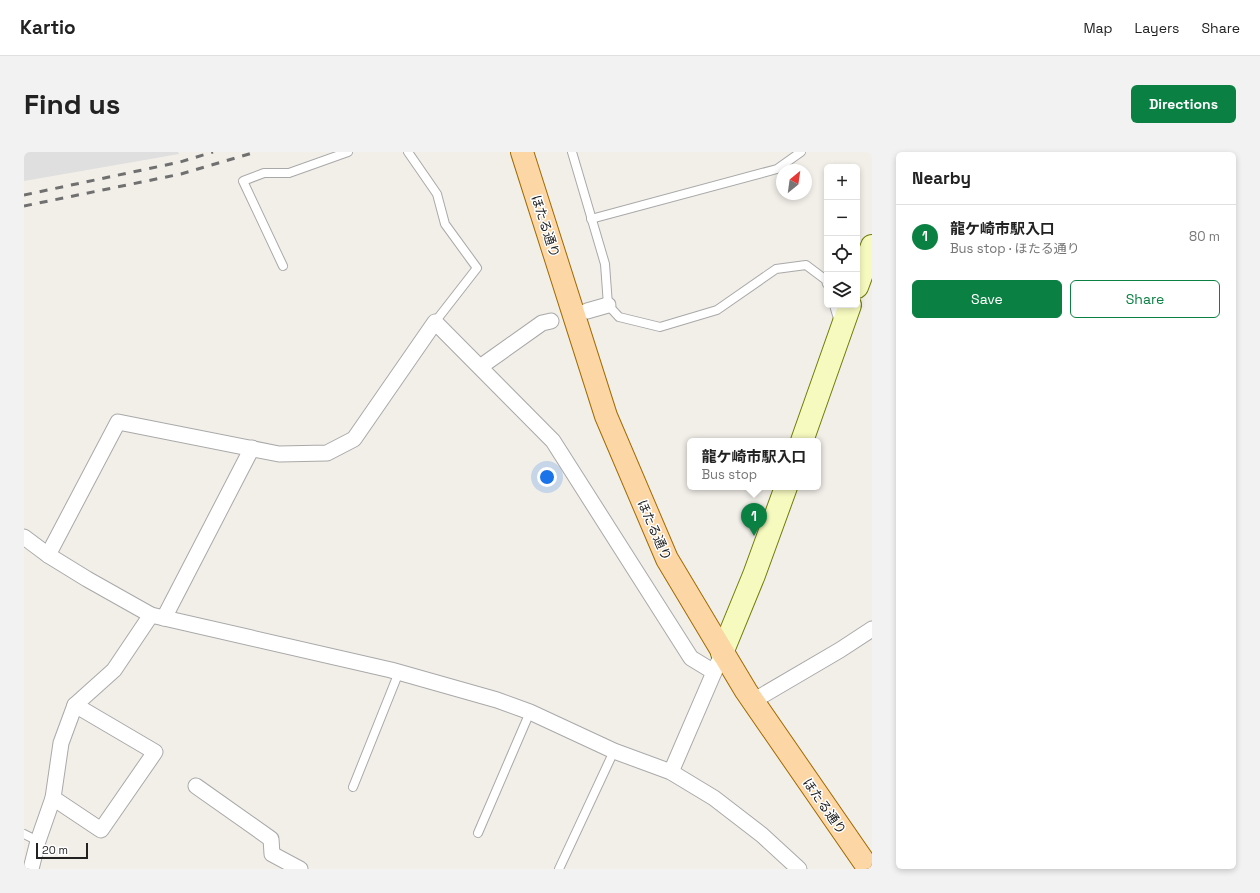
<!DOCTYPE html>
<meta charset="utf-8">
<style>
body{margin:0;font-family:"Space Grotesk","Noto Sans JP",sans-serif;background:#f2f2f2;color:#222}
.controls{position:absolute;right:12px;top:12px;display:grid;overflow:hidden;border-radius:6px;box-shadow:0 2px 6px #0003}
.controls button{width:36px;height:36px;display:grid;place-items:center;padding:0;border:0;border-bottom:1px solid #e0e0e0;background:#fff;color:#222;font:20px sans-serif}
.compass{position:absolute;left:752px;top:12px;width:36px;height:36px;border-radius:50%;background:#fff;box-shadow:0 2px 6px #0003;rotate:29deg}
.scale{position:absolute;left:12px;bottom:10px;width:52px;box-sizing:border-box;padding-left:4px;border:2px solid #222;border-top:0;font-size:11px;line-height:14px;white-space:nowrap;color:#222;-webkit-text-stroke:3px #fff;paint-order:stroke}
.you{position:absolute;left:523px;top:325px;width:14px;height:14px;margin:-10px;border:3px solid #fff;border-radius:50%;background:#1a73e8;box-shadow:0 0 0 6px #1a73e833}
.badge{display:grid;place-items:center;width:26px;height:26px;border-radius:50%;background:#0b8043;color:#fff;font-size:13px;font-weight:700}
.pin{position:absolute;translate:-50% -33px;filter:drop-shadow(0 1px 2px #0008)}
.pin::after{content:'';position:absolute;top:21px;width:14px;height:12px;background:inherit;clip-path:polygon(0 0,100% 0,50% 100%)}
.popup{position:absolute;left:663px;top:286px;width:134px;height:52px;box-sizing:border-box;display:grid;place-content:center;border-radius:6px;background:#fff;filter:drop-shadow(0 1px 3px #0005);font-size:13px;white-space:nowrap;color:#767676}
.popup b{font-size:15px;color:#222}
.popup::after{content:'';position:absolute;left:50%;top:100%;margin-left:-8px;border:8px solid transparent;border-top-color:#fff}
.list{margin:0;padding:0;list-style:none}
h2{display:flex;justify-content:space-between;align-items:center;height:52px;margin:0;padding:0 16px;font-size:17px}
h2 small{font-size:13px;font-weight:400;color:#767676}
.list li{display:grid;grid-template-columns:26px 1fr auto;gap:12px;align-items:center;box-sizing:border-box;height:64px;padding:0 16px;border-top:1px solid #e0e0e0}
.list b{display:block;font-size:15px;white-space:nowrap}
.list p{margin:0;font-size:13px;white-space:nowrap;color:#767676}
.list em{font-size:13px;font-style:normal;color:#767676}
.actions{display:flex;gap:8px;padding:12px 16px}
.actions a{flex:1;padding:9px 0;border:1px solid #0b8043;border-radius:6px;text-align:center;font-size:14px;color:#0b8043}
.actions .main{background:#0b8043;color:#fff}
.icon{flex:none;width:22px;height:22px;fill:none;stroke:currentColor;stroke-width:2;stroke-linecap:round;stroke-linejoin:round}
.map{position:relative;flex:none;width:848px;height:717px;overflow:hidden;border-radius:6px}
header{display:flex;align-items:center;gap:24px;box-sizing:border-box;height:56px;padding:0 20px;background:#fff;border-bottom:1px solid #e0e0e0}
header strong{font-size:19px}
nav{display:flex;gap:22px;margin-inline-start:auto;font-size:14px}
.intro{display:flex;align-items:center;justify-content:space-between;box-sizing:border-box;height:96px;padding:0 24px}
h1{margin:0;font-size:28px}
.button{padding:10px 18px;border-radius:6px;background:#0b8043;color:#fff;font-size:14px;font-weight:700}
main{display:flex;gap:24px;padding:0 24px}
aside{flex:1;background:#fff;border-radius:6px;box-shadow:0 2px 6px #0003}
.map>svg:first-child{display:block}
.residential{fill:#e0dfdf}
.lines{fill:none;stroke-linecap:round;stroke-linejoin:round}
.lane-casing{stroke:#a9a9a9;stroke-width:10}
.street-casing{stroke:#a9a9a9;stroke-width:17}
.secondary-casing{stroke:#707d05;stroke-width:24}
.primary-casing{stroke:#a06b00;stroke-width:24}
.lane{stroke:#fff;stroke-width:8}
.street{stroke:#fff;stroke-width:15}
.secondary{stroke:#f7fabf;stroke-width:22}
.primary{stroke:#fcd6a4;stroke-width:22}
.rail{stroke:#707070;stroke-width:3;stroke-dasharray:8 8;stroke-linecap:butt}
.labels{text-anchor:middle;stroke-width:3;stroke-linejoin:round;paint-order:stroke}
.street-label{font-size:13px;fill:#222;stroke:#fff}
</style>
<header>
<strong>Kartio</strong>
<nav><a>Map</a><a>Layers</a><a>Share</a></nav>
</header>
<div class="intro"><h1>Find us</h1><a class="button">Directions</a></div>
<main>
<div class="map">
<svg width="848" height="717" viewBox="0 0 848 717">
<rect width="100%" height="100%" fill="#f2efe9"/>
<!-- residential -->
<path class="residential" d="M0 0H154L155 2 0 29Z"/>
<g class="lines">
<!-- lane casing -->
<g class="lane-casing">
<g id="lane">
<path d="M384 0 413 42 421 72 453 116 411 170"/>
<path d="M548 0 581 112 584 153 595 165 636 175 693 158 752 117 782 113 802 128 803 132"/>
<path d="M567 67 753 17 777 0"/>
<path d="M259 114 219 29 240 21H265L324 0"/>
<path d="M810 153 815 170"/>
<path d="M329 635 375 520"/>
<path d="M454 681 506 560"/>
<path d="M0 682 14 689"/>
<path d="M535 717 590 599"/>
</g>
</g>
<!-- street casing -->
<g class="street-casing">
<g id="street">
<path d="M563 159 584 153"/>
<path d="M456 215 518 171 527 169"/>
<path d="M0 385 24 403 63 427 127 463 367 518 473 548 506 560 590 599 647 620 690 646 738 683 775 717"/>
<path d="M24 403 94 270 255 302 303 301 330 287 411 170 529 289 667 506 690 520"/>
<path d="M140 466 228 296"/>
<path d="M729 549 816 498 848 477"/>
<path d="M647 620 694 511"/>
<path d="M172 634 247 687 248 702 276 717"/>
<path d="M29 646 77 678 131 600 51 553"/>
<path d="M7 717 14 689 29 646 37 591 51 553 90 518 127 463"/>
</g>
</g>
<!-- secondary casing -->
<g class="secondary-casing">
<g id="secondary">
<path d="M833 135 848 94"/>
<path d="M778 289 826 153"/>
<path d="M698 501 730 423 762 335"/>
</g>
</g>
<!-- primary casing -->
<g class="primary-casing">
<path id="primary" d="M498 0 582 264 643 407 722 539 845 717"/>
</g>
<!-- lane -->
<use href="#lane" class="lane"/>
<!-- street -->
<use href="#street" class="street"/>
<!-- secondary -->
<use href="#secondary" class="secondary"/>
<!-- primary -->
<use href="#primary" class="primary"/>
<!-- rail -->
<g class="rail">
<path d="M0 43 156 10 189 0"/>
<path d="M0 54 157 22 232 0"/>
</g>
</g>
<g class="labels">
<!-- street labels -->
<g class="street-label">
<text transform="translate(522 74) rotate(72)" y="5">ほたる通り</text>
<text transform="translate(631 378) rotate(66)" y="5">ほたる通り</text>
<text transform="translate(801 654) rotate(55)" y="5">ほたる通り</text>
</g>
</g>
</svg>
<div class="controls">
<button>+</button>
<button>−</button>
<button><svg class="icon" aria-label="locate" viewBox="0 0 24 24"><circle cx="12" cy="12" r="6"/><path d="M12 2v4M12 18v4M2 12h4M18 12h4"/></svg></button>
<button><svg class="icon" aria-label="layers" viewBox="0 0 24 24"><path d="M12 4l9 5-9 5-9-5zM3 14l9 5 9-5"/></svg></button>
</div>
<svg class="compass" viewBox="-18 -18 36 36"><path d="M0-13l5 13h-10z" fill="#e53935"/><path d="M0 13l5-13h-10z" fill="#767676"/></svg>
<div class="scale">20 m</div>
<div class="you"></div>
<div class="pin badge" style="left:730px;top:384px">1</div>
<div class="popup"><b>龍ケ崎市駅入口</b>Bus stop</div>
</div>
<aside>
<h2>Nearby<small></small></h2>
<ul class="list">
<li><span class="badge">1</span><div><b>龍ケ崎市駅入口</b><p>Bus stop · ほたる通り</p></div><em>80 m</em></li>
</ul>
<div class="actions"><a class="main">Save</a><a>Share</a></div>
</aside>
</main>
